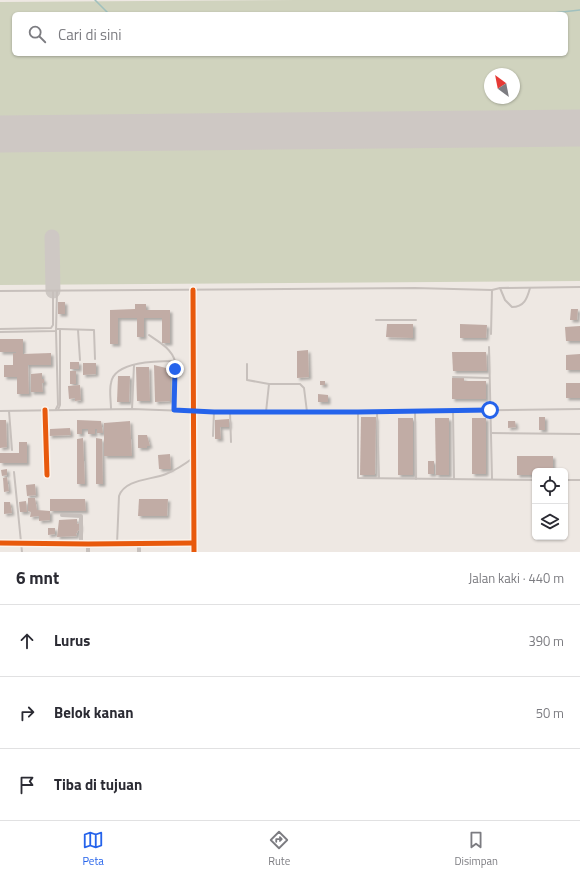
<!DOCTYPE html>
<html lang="id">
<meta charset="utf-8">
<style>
body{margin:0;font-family:"Titillium Web",sans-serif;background:#f7f7f7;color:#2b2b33}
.controls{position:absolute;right:12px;bottom:12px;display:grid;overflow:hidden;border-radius:6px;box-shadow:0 1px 3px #0004}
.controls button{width:36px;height:36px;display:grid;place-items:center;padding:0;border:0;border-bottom:1px solid #e1e1e2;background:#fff;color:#2b2b33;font:20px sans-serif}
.compass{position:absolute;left:484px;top:68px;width:36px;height:36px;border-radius:50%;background:#fff;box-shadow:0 1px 3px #0004;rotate:328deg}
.stop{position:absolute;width:12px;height:12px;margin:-9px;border:3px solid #2563eb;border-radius:50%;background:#fff}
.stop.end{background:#2563eb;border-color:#fff;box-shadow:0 1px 4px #0008}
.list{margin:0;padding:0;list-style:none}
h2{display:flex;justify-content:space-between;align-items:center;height:52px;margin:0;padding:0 16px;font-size:17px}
h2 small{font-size:13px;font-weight:400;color:#7c7c81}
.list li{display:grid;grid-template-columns:26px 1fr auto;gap:12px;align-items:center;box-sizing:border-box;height:72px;padding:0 16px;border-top:1px solid #e1e1e2}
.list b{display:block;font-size:15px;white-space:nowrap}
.list em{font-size:13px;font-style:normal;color:#7c7c81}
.icon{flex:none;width:22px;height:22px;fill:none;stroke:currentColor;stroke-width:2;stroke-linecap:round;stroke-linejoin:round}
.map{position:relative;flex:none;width:580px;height:552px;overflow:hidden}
.search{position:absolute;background:#fff;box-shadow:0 1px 3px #0004;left:12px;right:12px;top:12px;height:44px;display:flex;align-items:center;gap:10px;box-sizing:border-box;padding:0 14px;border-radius:6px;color:#7c7c81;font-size:15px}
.sheet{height:268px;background:#fff}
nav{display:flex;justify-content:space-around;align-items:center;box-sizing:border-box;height:56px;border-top:1px solid #e1e1e2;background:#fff;font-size:11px;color:#7c7c81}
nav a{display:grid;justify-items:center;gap:2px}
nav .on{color:#2563eb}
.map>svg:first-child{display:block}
.green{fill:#d0d3be;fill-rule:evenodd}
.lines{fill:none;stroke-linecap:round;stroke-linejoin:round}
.stream{stroke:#a0c0be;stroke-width:1.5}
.taxiway{stroke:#cec8c4;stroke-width:15}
.runway{stroke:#cec8c4;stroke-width:37}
.building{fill:#c1aca5;filter:url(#shadow)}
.service{stroke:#c7c0bc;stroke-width:2}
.minor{stroke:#c7c0bc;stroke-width:4}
.cycleway-casing{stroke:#faf2eb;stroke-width:8}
.cycleway{stroke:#e8590c;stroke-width:5}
.route{stroke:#2563eb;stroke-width:5}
</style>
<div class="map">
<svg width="580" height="552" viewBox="0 0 580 552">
<defs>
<filter id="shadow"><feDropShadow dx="2.5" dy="2.5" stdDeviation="1" flood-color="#0004"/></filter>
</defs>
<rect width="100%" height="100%" fill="#eee8e3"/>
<!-- green -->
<path class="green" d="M298 0H580V281L0 285V2ZM14 14H566V54H14ZM490 74H514V98H490Z"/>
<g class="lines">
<!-- stream -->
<g class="stream">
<path d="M95 0 109 14"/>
<path d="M544 14 580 10"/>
</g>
<!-- taxiway -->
<path class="taxiway" d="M52 237 53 291"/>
<!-- runway -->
<path class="runway" d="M0 134 580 128"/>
</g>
<!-- building -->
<g class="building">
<rect x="58" y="302" width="7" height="12"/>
<path d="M135 304H146V310H170V343H162V318H144V337H137V318H118V344H110V310L135 309Z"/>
<path d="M571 309H578L577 320H570Z"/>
<path d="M387 324H413V338L386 337Z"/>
<path d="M460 324 487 325 486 338H460Z"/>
<path d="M580 326V341H566L565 327Z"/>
<path d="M0 339H23V354L51 353V365H28L29 394H17V377H4V365H13V353H16V352H0Z"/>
<path d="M308 350 309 377 297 378V351Z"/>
<path d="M452 352H486L487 371H453Z"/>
<path d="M580 354V370H566V355Z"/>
<rect x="70" y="362" width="9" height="7"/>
<path d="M83 363H96V374L83 375Z"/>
<path d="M154 365 170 369V401L155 402Z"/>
<path d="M136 367H149L150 401H137Z"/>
<rect x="70" y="371" width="6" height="13"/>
<path d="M42 373V379H44V383H42L43 392H31V374Z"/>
<path d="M118 376H130L129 402H117Z"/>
<path d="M452 378H464V381H486V399H452Z"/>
<rect x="320" y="381" width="5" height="4"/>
<rect x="566" y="383" width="14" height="15"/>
<path d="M80 385 81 400 75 401V398L69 399 68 386Z"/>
<path d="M318 394 328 395V402H318Z"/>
<path d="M361 417H376L375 475H360Z"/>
<rect x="539" y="417" width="6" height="13"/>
<rect x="398" y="418" width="15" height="57"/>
<path d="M435 418H449V475H436Z"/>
<rect x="472" y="418" width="14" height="56"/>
<path d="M229 419V427H220L221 439H215V420Z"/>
<path d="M0 420H6L7 447 0 448Z"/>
<path d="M77 420 101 421 103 433H97V429H95V434H88V429H82V434H77Z"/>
<path d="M130 421 132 456H104V423Z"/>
<path d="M508 421H515L516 427 508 428Z"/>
<path d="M70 428 71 435 49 436 50 429Z"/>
<path d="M138 435H147L150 446H147V448H138Z"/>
<path d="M83 438 85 484H77V439Z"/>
<path d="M96 438 102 439 103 484H96Z"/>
<path d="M19 442H27V463H0V453H19Z"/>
<path d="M170 454 171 469H159L158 455Z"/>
<path d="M517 456H553V471H535V475H517Z"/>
<rect x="428" y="461" width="6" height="13"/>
<path d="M7 469V475L2 476 1 470Z"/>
<path d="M7 477 9 491 4 492 3 478Z"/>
<path d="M35 484 36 495 27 496 26 485Z"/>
<path d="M28 498H35L37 510 50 511V520L39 521V516L30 517 31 512 28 511Z"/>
<path d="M50 499H85L86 511H50Z"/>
<path d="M139 499H168L167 516H138Z"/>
<path d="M26 501 27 512H20L19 502Z"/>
<path d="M4 502H10L12 513 4 514Z"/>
<path d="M77 519V524L80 523V530L77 531 78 533H76L77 536 57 537 59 520Z"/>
<path d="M48 528H55V534L48 535Z"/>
</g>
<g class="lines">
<!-- service -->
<g class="service">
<path d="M500 288 505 300 512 307C524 307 527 299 530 288"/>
<path d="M0 291 415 288 492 290 500 288 580 287"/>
<path d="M376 320H416"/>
<path d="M0 329 51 328 53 325V291"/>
<path d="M57 329H60V405L58 410"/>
<path d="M60 329 94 330 95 359"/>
<path d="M78 330 80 360"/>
<path d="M0 332 56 331 57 291"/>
<path d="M491 334 492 290"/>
<path d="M149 335C159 342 171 348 175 361L174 410"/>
<path d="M489 347 492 479"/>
<path d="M247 364V380L269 384 266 412"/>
<path d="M453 377 489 378"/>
<path d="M269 384H300L304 388 307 412"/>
<path d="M56 409 58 405 56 331"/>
<path d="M111 409C111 401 109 391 111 383 114 361 158 361 175 361"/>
<path d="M132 409 134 365"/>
<path d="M0 411 132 409 214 412H358L580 409"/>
<path d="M9 411 12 450"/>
<path d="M453 411 454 479"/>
<path d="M230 412 231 442"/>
<path d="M358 412V478L535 480"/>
<path d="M377 412 379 478"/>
<path d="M415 412 416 479"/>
<path d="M491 433 580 434"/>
<path d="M213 436 214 412"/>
<path d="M14 472 22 552"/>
<path d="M565 480H580"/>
<path d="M117 544 119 496C125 479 151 480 166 474 176 470 185 464 193 458"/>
</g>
<!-- minor -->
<g class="minor">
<path d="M193 290 194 552"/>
<path d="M45 410 47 475"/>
<path d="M62 515 81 516V544"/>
<path d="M0 543 88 544 193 543"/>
<path d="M139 544V552"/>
<path d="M88 552V544"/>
</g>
<!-- cycleway casing -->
<g class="cycleway-casing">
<g id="cycleway">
<path d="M193 290 194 552"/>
<path d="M45 410 47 475"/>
<path d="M0 543 88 544 193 543"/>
</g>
</g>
<!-- cycleway -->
<use href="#cycleway" class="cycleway"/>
</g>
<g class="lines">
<!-- route -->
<path class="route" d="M175 369 174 410 214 412H358L490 410"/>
</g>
</svg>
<div class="controls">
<button><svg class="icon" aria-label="locate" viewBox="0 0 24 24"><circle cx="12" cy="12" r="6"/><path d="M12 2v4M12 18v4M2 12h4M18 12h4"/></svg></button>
<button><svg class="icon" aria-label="layers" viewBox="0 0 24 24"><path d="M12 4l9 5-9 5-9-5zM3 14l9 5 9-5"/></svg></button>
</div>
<svg class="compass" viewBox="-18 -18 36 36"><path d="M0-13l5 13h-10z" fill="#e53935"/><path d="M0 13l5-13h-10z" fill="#7c7c81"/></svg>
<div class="stop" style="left:490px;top:410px"></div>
<div class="stop end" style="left:175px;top:369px"></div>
<div class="search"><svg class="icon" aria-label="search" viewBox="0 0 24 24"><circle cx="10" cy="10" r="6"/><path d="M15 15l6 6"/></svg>Cari di sini</div>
</div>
<section class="sheet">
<h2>6 mnt<small>Jalan kaki · 440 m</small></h2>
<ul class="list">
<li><svg class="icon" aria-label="ahead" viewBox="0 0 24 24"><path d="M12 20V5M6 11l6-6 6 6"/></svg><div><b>Lurus</b></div><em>390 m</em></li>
<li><svg class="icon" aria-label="right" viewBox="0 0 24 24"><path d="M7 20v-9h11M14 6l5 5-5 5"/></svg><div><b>Belok kanan</b></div><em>50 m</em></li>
<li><svg class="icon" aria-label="arrive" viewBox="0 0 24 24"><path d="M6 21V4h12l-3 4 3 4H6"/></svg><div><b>Tiba di tujuan</b></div></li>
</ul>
</section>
<nav>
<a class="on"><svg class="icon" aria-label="map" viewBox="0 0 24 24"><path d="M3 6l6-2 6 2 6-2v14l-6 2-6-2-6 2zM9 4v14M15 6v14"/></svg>Peta</a>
<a><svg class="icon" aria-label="directions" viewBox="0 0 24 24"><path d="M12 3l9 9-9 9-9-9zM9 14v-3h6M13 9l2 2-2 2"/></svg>Rute</a>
<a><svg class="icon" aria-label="saved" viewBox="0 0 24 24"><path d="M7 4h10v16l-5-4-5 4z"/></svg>Disimpan</a>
</nav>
